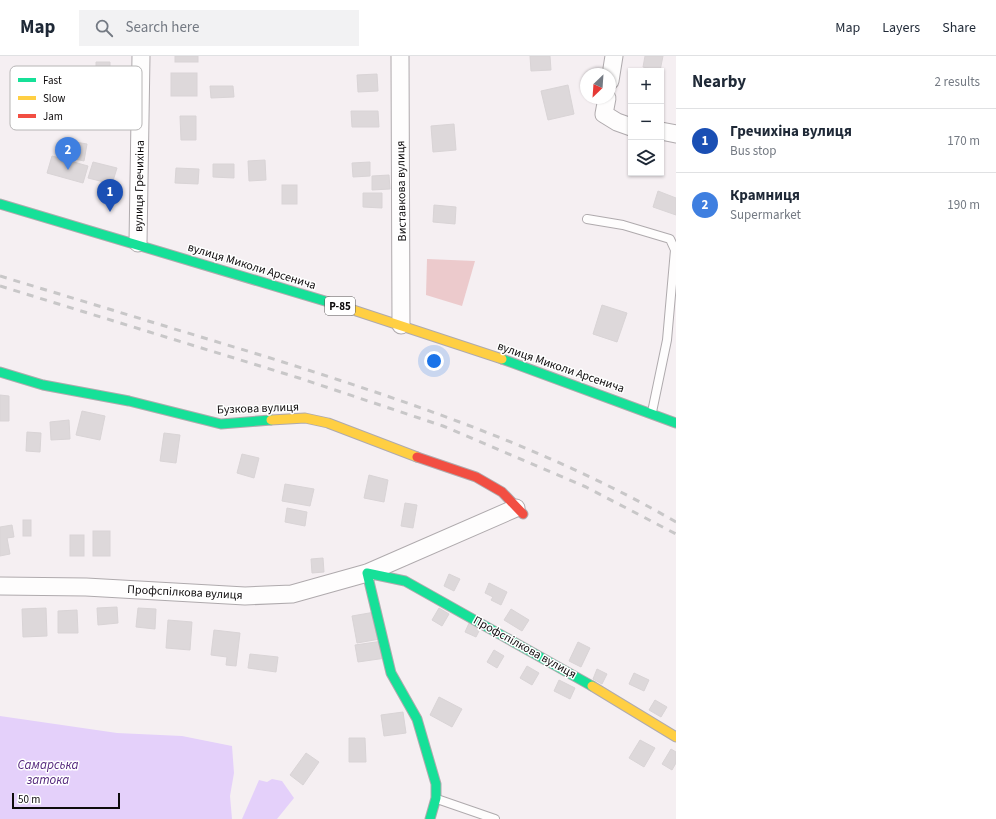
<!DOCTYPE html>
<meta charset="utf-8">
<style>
body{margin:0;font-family:"Source Sans 3",sans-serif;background:#f2f2f3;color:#1f2937}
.controls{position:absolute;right:12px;top:12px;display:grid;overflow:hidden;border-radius:0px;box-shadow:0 1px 3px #0004}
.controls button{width:36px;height:36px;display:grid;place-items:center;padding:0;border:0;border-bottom:1px solid #e0e1e3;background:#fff;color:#1f2937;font:20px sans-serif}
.compass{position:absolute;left:580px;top:12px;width:36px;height:36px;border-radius:50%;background:#fff;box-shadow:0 1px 3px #0004;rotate:205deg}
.scale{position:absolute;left:12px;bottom:10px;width:108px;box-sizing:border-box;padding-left:4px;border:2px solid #0e0b0c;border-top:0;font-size:11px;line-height:14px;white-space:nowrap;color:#0e0b0c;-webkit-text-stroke:3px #fff;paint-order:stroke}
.you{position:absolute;left:434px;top:305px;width:14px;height:14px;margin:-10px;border:3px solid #fff;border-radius:50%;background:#1a73e8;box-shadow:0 0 0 6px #1a73e833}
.badge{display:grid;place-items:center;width:26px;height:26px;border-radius:50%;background:#5f5b5c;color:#fff;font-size:13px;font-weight:700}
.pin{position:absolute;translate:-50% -33px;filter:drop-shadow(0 1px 2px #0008)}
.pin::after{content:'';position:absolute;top:21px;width:14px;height:12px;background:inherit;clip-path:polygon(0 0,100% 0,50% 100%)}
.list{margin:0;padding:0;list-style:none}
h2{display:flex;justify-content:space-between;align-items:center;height:52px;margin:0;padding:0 16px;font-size:17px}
h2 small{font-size:13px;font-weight:400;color:#747a83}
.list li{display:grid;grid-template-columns:26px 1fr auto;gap:12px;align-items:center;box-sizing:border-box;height:64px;padding:0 16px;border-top:1px solid #e0e1e3}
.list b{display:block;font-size:15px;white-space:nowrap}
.list p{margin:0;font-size:13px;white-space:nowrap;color:#747a83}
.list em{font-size:13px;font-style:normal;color:#747a83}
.icon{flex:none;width:22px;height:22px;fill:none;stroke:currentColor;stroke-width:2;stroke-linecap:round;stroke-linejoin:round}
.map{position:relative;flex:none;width:676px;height:763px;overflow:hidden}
header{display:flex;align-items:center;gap:24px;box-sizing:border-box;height:56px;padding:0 20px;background:#fff;border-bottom:1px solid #e0e1e3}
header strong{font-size:19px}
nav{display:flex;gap:22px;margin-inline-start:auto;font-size:14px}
.search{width:280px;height:36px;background:#f2f2f3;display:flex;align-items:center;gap:10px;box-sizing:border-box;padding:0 14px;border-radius:0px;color:#747a83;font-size:15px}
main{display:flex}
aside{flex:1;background:#fff}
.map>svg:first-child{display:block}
.green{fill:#eccacc}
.water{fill:#e4d0fa}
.building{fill:#ddd8da;stroke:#d9d4d6}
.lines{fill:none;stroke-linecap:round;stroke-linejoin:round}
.lane-casing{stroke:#afaaad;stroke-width:10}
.street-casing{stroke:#afaaad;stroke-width:19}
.fast-casing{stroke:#afaaad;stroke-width:11}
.slow-casing{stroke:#afaaad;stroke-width:11}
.jam-casing{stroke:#afaaad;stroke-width:11}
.lane{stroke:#fefdfd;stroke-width:8}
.street{stroke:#fefdfd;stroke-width:17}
.fast{stroke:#16e098;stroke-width:9}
.slow{stroke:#ffcf43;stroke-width:9}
.jam{stroke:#f24e42;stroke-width:9}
.rail{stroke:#c8c7c8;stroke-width:3;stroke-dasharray:7 7;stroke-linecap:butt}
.labels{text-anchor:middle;stroke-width:3;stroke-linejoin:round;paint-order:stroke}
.shield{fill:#fff;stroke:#565455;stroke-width:1}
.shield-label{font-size:11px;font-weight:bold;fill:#0e0b0c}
.street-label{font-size:12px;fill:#0e0b0c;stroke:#fff}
.water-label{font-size:13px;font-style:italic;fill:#55297d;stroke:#fff}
.key{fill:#fff;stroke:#b7b6b6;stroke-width:1}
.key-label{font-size:11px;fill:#0e0b0c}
</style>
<header>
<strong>Map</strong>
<div class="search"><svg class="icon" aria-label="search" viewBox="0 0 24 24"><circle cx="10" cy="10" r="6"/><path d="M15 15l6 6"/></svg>Search here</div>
<nav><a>Map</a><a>Layers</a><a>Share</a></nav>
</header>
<main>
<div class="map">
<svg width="676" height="763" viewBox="0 0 676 763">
<rect width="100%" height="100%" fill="#f5eff2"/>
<!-- green -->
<path class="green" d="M427 203 475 205 462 250 426 239Z"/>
<!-- water -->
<g class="water">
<path d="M0 660 117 677 182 680 232 690 234 717 230 740 232 763H0Z"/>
<path d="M272 723 282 725 294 742 277 763H242L259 724 267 726Z"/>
</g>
<!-- building -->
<g class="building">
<rect x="175" y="0" width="23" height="6"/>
<path d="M530 0H550L551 14 531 15Z"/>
<path d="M645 0H663L660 15 643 11Z"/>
<path d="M96 6H110V17L96 18Z"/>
<rect x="171" y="17" width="26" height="23"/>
<path d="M377 18 378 35 358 36 357 19Z"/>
<path d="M568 29 574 58 548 64 541 35Z"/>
<path d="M210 30H233L234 41 211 42Z"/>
<path d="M351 55H378L379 71H352Z"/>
<path d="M180 60H196V84H181Z"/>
<path d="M454 68 456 94 433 96 431 70Z"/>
<path d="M69 85 87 88 84 105 66 101Z"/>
<path d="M52 100 88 110 83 127 47 117Z"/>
<path d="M265 104 266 124 249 125 248 105Z"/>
<path d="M93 106 117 112 112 128 88 122Z"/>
<path d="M370 106V120L353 121 352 107Z"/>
<path d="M213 108H234V122L213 121Z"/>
<path d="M176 112 199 113 198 128 175 127Z"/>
<path d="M389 119 390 133 372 134V120Z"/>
<rect x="282" y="129" width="15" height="19"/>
<path d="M658 135 676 142V159L653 151Z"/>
<path d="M363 137H382V152L363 151Z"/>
<path d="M434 149 456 151 455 168 433 166Z"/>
<path d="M602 249 627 257 617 286 593 278Z"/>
<path d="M0 339 9 340V365H0Z"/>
<path d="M82 355 105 360 100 384 76 379Z"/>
<path d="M69 364 70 383 51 384 50 366Z"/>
<path d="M27 376 41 377 40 396 26 395Z"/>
<path d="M164 377 180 379 176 407 160 405Z"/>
<path d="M242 398 259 402 254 422 237 417Z"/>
<path d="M369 419 388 424 384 446 364 442Z"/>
<path d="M285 428 314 433 310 450 282 445Z"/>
<path d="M405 447 417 449 413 472 401 470Z"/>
<path d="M287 452 307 456 305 470 285 466Z"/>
<rect x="23" y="464" width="8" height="16"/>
<path d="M12 469 14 481 7 482 10 498 0 500V471Z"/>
<rect x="93" y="475" width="17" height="25"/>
<rect x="70" y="479" width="14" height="21"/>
<path d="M323 502 324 516 312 517 311 503Z"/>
<path d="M449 518 460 523 454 535 444 530Z"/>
<path d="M489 527 507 536 501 549 491 544 493 541 485 537Z"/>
<path d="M117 551 118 567 98 569 97 552Z"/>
<path d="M46 552 47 580 23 581 22 553Z"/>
<path d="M138 552 156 553 155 573 136 571Z"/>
<path d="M439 552 449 558 442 570 432 564Z"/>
<path d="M511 553 529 564 522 575 504 564Z"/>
<path d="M77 554 78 577H58V555Z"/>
<path d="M375 556 380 583 357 587 352 560Z"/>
<path d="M168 564 192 566 190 594 166 592Z"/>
<path d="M470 565 481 571 476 581 465 576Z"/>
<path d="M214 574 240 577 236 610 226 609 227 601 211 599Z"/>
<path d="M383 585 386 602 358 606 355 589Z"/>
<path d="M578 586 590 592 581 611 569 605Z"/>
<path d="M494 594 504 600 497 612 487 606Z"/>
<path d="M250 598 278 601 276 616 248 612Z"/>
<path d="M527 610 539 617 532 629 520 622Z"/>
<path d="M597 613 607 618 602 628 593 623Z"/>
<path d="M634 617 649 624 644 635 629 628Z"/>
<path d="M559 624 575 632 570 643 554 635Z"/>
<path d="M439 641 462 653 452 671 430 659Z"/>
<path d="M655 644 667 651 661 661 649 654Z"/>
<path d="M403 656 406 677 384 680 381 659Z"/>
<path d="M349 682H365L366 706H349Z"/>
<path d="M640 684 655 692 644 711 629 702Z"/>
<path d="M671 693 676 696V707L672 714 662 708Z"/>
<path d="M306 697 319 706 303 729 290 719Z"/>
</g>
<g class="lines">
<!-- lane casing -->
<g class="lane-casing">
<g id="lane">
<path d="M587 163 623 169 670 183 675 194 667 284 652 356"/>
<path d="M437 743 495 763"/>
</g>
</g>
<!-- street casing -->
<g class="street-casing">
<g id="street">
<path d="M400 0 401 269"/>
<path d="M610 25 614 0"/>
<path d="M607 42 604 58 617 66 631 71"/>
<path d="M661 75 676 78"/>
<path d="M138 187 141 0"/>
<path d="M0 530 86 531 245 540 292 538 367 517 516 452"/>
</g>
</g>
<!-- fast casing -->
<g class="fast-casing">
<g id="fast">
<path d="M0 148 335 248"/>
<path d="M502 303 676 367"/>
<path d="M0 316 43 329 129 345 221 368 271 364"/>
<path d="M430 763 436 742V728L417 663 391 617 367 517 405 525 592 630"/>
</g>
</g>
<!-- slow casing -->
<g class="slow-casing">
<g id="slow">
<path d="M335 248 502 303"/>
<path d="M271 364 305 362 328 367 417 401"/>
<path d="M592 630 676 681"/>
</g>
</g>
<!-- jam casing -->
<g class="jam-casing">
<path id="jam" d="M417 401 476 421 502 436 523 458"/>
</g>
<!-- lane -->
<use href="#lane" class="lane"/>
<!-- street -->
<use href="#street" class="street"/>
<!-- fast -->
<use href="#fast" class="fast"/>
<!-- slow -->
<use href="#slow" class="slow"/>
<!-- jam -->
<use href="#jam" class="jam"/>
<!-- rail -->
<g class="rail">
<path d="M0 220C89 247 178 274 267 301 407 345 548 392 676 466"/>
<path d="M0 230 299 322 443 370 586 431 676 478"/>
</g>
</g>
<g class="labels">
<!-- shield labels -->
<rect class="shield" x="325" y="241" width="30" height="18" rx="3"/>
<g class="shield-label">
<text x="340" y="254">Р-85</text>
</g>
<!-- street labels -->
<g class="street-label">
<text transform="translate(139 130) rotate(-89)" y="4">вулиця Гречихіна</text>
<text transform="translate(401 135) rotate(-91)" y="4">Виставкова вулиця</text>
<text transform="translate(252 210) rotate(17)" y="4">вулиця Миколи Арсенича</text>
<text transform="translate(561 311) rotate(19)" y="4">вулиця Миколи Арсенича</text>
<text transform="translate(258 352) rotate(-2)" y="4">Бузкова вулиця</text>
<text transform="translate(185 536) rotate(3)" y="4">Профспілкова вулиця</text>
<text transform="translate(525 591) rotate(29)" y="4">Профспілкова вулиця</text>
</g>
<!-- water labels -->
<g class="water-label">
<text x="48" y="713">Самарська<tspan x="48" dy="15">затока</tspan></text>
</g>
</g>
<!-- legend -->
<rect x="10" y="10" width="132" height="64" rx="6" class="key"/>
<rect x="18" y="22" width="18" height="4" fill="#16e098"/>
<rect x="18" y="40" width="18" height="4" fill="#ffcf43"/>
<rect x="18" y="58" width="18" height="4" fill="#f24e42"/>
<g class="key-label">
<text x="43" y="28">Fast</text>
<text x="43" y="46">Slow</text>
<text x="43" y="64">Jam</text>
</g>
</svg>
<div class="controls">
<button>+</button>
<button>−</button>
<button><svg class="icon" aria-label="layers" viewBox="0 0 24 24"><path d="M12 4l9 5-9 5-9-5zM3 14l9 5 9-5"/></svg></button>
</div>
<svg class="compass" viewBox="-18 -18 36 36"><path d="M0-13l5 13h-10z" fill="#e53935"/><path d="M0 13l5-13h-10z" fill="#747a83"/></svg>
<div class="scale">50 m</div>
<div class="you"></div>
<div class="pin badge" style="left:110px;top:156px;background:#1a4fb4">1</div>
<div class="pin badge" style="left:68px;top:114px;background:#3f7fe0">2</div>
</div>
<aside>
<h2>Nearby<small>2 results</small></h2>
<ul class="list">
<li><span class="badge" style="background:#1a4fb4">1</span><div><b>Гречихіна вулиця</b><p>Bus stop</p></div><em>170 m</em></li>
<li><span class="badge" style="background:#3f7fe0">2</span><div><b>Крамниця</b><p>Supermarket</p></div><em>190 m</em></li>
</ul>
</aside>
</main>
